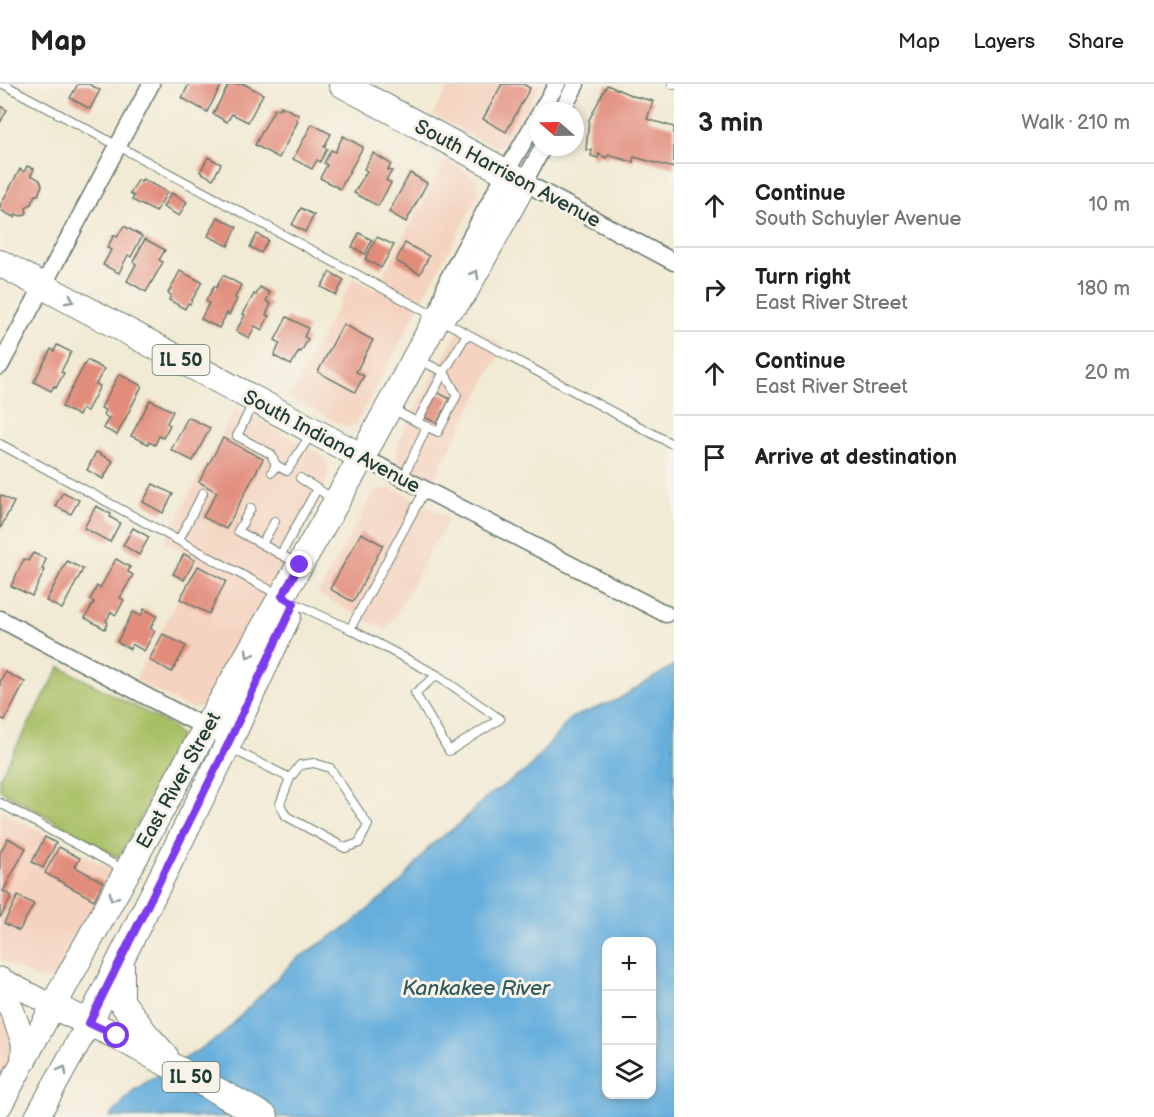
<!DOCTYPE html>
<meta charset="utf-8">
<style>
body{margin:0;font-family:"Balsamiq Sans",sans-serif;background:#f2f2f2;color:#222}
.controls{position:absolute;right:18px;bottom:18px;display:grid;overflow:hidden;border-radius:12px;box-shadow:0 3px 9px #0003}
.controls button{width:54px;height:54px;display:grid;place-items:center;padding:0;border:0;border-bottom:2px solid #e0e0e0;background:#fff;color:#222;font:30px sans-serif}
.compass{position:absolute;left:530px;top:18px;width:54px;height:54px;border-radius:50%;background:#fff;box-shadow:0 3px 9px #0003;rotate:290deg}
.stop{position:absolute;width:18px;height:18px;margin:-14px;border:4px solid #7c3aed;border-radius:50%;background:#fff}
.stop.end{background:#7c3aed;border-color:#fff;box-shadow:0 2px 6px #0008}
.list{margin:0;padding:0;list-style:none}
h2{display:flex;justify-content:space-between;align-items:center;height:78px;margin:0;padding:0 24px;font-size:26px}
h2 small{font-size:20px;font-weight:400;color:#767676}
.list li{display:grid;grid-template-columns:39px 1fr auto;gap:18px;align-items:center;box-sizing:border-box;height:84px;padding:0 24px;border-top:2px solid #e0e0e0}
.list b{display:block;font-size:22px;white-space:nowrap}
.list p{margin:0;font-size:20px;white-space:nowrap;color:#767676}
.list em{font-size:20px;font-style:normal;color:#767676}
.icon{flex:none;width:33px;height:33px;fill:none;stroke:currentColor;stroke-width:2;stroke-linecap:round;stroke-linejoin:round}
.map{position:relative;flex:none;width:674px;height:1033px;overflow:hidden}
header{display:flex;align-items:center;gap:36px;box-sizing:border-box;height:84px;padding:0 30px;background:#fff;border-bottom:2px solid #e0e0e0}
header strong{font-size:28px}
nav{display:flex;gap:33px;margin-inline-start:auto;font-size:21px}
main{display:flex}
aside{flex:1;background:#fff}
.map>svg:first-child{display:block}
.built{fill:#f4d3c0}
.green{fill:#a8c065;stroke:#647e4c;stroke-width:1.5}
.water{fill:#66afdd;stroke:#427688;stroke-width:1.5;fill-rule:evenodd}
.building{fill:#e28c7c}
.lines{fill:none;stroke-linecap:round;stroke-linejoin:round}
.service-casing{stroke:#687a6c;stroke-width:10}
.minor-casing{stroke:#687a6c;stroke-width:19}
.tertiary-casing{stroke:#687a6c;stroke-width:23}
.secondary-casing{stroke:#687a6c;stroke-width:26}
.primary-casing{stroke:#687a6c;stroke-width:28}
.service{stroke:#fff;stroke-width:8}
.minor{stroke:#fff;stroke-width:16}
.tertiary{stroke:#fff;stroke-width:21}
.secondary{stroke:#fff;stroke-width:24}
.primary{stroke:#fff;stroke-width:26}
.oneway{stroke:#8f9e9a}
.route{stroke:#7c3aed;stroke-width:8}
.labels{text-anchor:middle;stroke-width:6;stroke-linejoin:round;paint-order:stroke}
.shield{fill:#f7f3e8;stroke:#60746a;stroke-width:1.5}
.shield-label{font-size:18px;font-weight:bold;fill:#1f3d34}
.street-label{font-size:20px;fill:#1f3d34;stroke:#f7f3e8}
.water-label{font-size:21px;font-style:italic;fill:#315a5e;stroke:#f7f3e8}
</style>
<header>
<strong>Map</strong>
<nav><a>Map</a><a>Layers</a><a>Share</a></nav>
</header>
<main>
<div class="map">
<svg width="674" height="1033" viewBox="0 0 674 1033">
<rect width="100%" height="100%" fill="#f7f3e8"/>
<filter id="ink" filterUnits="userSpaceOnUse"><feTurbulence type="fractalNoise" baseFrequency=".0167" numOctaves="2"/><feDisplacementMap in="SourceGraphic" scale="12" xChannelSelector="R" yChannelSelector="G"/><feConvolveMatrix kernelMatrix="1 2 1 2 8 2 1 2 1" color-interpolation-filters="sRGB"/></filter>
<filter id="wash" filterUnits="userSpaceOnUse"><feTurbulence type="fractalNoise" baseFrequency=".008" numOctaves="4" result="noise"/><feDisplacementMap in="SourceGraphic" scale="24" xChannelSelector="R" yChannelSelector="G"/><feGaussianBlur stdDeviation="1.35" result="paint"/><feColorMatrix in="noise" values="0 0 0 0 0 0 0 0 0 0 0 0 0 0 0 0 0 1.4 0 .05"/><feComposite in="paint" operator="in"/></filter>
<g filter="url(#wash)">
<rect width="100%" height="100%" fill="#f1ead4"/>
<!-- built -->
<g class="built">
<path d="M450 0H541L508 58 500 63H494L433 31Z"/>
<path d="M446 76 474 93 479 101V110L356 340 350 343 344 342 290 313 353 194 375 206Z"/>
<path d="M463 239 504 262 432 399 402 382 398 376 397 367 399 356Z"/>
<path d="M236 323 322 371 327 378 329 387 323 407 208 616 202 623 192 624 182 621 135 596 199 476 165 457Z"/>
<path d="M390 404 400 407 449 434 387 547 318 510 374 409 380 405Z"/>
<path d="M0 726 117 789 58 892 52 896 36 894 0 875Z"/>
<path d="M0 918 12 931 14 977 0 1006Z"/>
</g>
<!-- green -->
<path class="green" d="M60 583 168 640 179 650 181 657 176 662 174 672 119 774 0 706V693Z"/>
<!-- water -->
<path class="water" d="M674 581V1031L672 1033H110L134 1006 221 952 295 876 351 840 402 797 431 761 461 739 485 714 527 686 571 634 617 616ZM606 858H652V1010H606Z"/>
<g id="blocks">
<!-- building -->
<g class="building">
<path d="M78 0H89L100 6 90 25 70 14Z"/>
<path d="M189 0H222L207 28 182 14Z"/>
<path d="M229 0H244L263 10 248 38 232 30 227 38 213 30Z"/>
<path d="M502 0H523L530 4 506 48 483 35Z"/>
<path d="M607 1 633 12 653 17 647 35 674 43V84L634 73 633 78 608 71 606 74 599 70 598 74 591 72 592 66H586L589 36Z"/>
<path d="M0 22 7 26 0 39Z"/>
<path d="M281 22 299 31 296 36 298 37 279 74 255 61 275 24 279 26Z"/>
<path d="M312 40 331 50 324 63 327 65 320 78 317 76 312 85 293 75Z"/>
<path d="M343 52 363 63 340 105 320 94 327 81 324 79 331 66 335 68Z"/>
<path d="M373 69 391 80 388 86 392 87 386 96 391 99 378 122 354 109 367 87 364 85Z"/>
<path d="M208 73 221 80 213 95 200 88Z"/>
<path d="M27 82 34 85 31 91 40 96 42 101 38 111H35L31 120 26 124 27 128 25 131 21 132 16 130 15 134 2 127 0 122 20 85 24 88Z"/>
<path d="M410 89 427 99 406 138 389 128Z"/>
<path d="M143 95 167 108 156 128 132 116 134 112 130 110 138 96 141 98Z"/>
<path d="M171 109 187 118 179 132 163 123Z"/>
<path d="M301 124 314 131 305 148 292 141Z"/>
<path d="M218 133 237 143 228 162 208 152Z"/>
<path d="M124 142 142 152 131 173 128 171 119 189 103 181 111 166 107 164 114 151 117 153Z"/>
<path d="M359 149 372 156 365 170 352 163Z"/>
<path d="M257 150 268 156 261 169 250 163Z"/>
<path d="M377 153 394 161 381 184 365 175Z"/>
<path d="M145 155 165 166 159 176 163 178 146 208 127 197 136 180 133 178Z"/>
<path d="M405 159 429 172 420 190 396 177Z"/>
<path d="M180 187 202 198 190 220 188 219 185 225 169 216 171 211 168 209Z"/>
<path d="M330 188 344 196 336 211 321 203Z"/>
<path d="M223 191 241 201 235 214 237 215 229 231 227 229 219 244 201 235 209 219 206 217 214 202 216 204Z"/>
<path d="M260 203 270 209 266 217 271 220 266 231 269 232 262 246 255 242 249 254 236 247 245 231 243 230 254 210 256 211Z"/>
<path d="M287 233 308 244 304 253 308 255 301 268 299 267 291 281 274 272 280 259 275 256Z"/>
<path d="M343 240 373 256 356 288 364 292 355 308 318 288Z"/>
<path d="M57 261 71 268 61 288 64 289 56 304 54 302 51 307 34 298 51 265 54 267Z"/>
<path d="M87 276 104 285 96 300 100 302 87 327 82 325 79 332 62 323Z"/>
<path d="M119 290 142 302 117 351 103 344 109 334 103 331 105 326 101 324Z"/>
<path d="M435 307 450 315 437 339 422 332Z"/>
<path d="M150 316 173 327 167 339 170 341 163 354 159 352 155 361 149 358 148 360 131 352Z"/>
<path d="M188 333 210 344 193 377 171 366Z"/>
<path d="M223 354 263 375 226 445 203 433 217 408 199 398Z"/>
<path d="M96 368 113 377 103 395 87 386Z"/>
<path d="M153 400 173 410 163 429 143 418Z"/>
<path d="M63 408 79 416 71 430 55 422Z"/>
<path d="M0 411 14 418 0 445Z"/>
<path d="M96 422 111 430 110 433 120 439 110 458 84 444Z"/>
<path d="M133 444 149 453 139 471 123 461Z"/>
<path d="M361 449 383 461 353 518 330 505Z"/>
<path d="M33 469 46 475 42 485 45 486 32 512 11 502 24 475 28 477Z"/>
<path d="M184 470 195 476 184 496 173 490Z"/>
<path d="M116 475 130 483 128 488 133 491 120 514 124 516 116 531 111 528 106 537 108 539 105 545 85 534 94 518 90 516 97 502 100 504Z"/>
<path d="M67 477 83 485 62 525 46 517Z"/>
<path d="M198 482 226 497 209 530 180 515Z"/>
<path d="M144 525 157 532 150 544 155 547 144 567 132 560 130 565 117 558 133 528 141 532Z"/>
<path d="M163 550 186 562 172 588 149 576Z"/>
<path d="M5 588 25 598 5 636 0 634V598Z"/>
<path d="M45 753 56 759 43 784 32 778Z"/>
<path d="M8 754 26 764 3 807 12 812 0 834V769Z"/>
<path d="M59 763 80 774 75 783 103 798 94 816 45 789Z"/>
<path d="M18 812 34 820 19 847 4 839Z"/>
</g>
</g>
</g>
<g filter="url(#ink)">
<use href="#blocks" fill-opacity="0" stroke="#687a6c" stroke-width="1.5"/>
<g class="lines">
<!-- service casing -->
<g class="service-casing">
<g id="service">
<path d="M3 0 670 359"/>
<path d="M672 0 674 1"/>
<path d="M254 317 237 352 271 370 276 381"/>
<path d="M392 325 417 338 444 288 419 276"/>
<path d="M417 338 438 348 457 311 444 288 467 250"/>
<path d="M0 360 294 519 350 545 425 406"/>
<path d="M272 388 276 381 287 387 311 350"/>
<path d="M300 394 335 416"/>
<path d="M403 394 427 342"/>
<path d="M251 424 238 447 298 480"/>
<path d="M179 456 203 409"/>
<path d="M262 460 275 437"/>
<path d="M281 470 317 405"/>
<path d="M350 545 437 591 500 635 449 667 415 609 437 591"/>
<path d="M230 664 290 694 300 681 314 679 330 684 368 741 359 759 345 764 286 732 280 720 290 694"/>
<path d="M0 719 124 786"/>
</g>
</g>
<!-- minor casing -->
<g class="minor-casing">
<g id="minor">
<path d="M541 27 557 0"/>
<path d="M562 27 576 0"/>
<path d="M543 63 524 98 674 178"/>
<path d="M437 234 441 217 448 195 506 88 539 31"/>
<path d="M0 282 151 0"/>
<path d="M362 373 666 530"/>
<path d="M0 535 214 648"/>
</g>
</g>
<!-- tertiary casing -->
<g class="tertiary-casing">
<path id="tertiary" d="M0 894 53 922"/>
</g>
<!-- secondary casing -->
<g class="secondary-casing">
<g id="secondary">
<path d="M0 908 11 924 24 959 23 978"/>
<path d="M0 1021 53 922"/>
<path d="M37 1033 89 939"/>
</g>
</g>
<!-- primary casing -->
<g class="primary-casing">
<g id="primary">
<path d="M0 179 362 373"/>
<path d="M121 881V917L146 951 165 972"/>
<path d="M89 939 227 662 288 531"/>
<path d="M265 1033 117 952 53 922 206 644 362 373 437 234 456 219 465 207 524 98 342 0"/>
</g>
</g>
<!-- service -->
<use href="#service" class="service"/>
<!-- minor -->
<use href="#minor" class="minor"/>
<!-- tertiary -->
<use href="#tertiary" class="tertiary"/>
<!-- secondary -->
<use href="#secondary" class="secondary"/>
<!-- primary -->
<use href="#primary" class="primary"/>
</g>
<!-- one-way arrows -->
<defs><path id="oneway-chevron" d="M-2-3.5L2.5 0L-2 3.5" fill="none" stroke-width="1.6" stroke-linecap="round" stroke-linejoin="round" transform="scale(1.5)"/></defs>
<g class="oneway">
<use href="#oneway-chevron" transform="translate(475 190) rotate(-61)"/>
<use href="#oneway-chevron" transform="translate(70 216) rotate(28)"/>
<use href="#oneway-chevron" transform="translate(249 570) rotate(120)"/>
<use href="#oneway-chevron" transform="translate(113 813) rotate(119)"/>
<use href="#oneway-chevron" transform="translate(63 986) rotate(-61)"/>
</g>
</g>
<g class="lines" filter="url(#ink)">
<!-- route -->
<path class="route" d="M117 952 89 939 227 662 294 519 282 512 300 481"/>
</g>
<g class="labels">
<!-- shield labels -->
<g class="shield">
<rect x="152.5" y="261" width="57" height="30" rx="4.5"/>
<rect x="162.5" y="978" width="57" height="30" rx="4.5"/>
</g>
<g class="shield-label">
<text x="181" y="282">IL 50</text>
<text x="191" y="999">IL 50</text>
</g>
<!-- street labels -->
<g class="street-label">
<text transform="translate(508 89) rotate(28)" y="7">South Harrison Avenue</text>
<text transform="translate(332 357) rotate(28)" y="7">South Indiana Avenue</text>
<text transform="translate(178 696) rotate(-61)" y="7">East River Street</text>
</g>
<!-- water labels -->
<g class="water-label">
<text x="476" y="911">Kankakee River</text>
</g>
</g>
</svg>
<div class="controls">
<button>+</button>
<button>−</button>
<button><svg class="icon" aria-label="layers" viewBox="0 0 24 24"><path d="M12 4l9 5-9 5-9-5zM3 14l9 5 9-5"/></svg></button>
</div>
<svg class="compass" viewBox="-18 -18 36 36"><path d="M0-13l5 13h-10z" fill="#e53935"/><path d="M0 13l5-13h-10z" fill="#767676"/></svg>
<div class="stop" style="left:117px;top:952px"></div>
<div class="stop end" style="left:300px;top:481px"></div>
</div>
<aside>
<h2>3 min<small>Walk · 210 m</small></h2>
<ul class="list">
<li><svg class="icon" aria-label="ahead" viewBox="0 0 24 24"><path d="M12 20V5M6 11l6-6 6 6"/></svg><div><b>Continue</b><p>South Schuyler Avenue</p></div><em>10 m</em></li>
<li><svg class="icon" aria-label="right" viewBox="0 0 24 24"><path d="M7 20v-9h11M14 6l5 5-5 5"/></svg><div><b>Turn right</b><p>East River Street</p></div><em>180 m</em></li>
<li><svg class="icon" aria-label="ahead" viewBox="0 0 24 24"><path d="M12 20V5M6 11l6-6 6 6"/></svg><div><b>Continue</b><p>East River Street</p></div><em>20 m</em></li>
<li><svg class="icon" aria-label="arrive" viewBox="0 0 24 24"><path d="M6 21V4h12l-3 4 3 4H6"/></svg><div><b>Arrive at destination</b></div></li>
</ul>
</aside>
</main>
